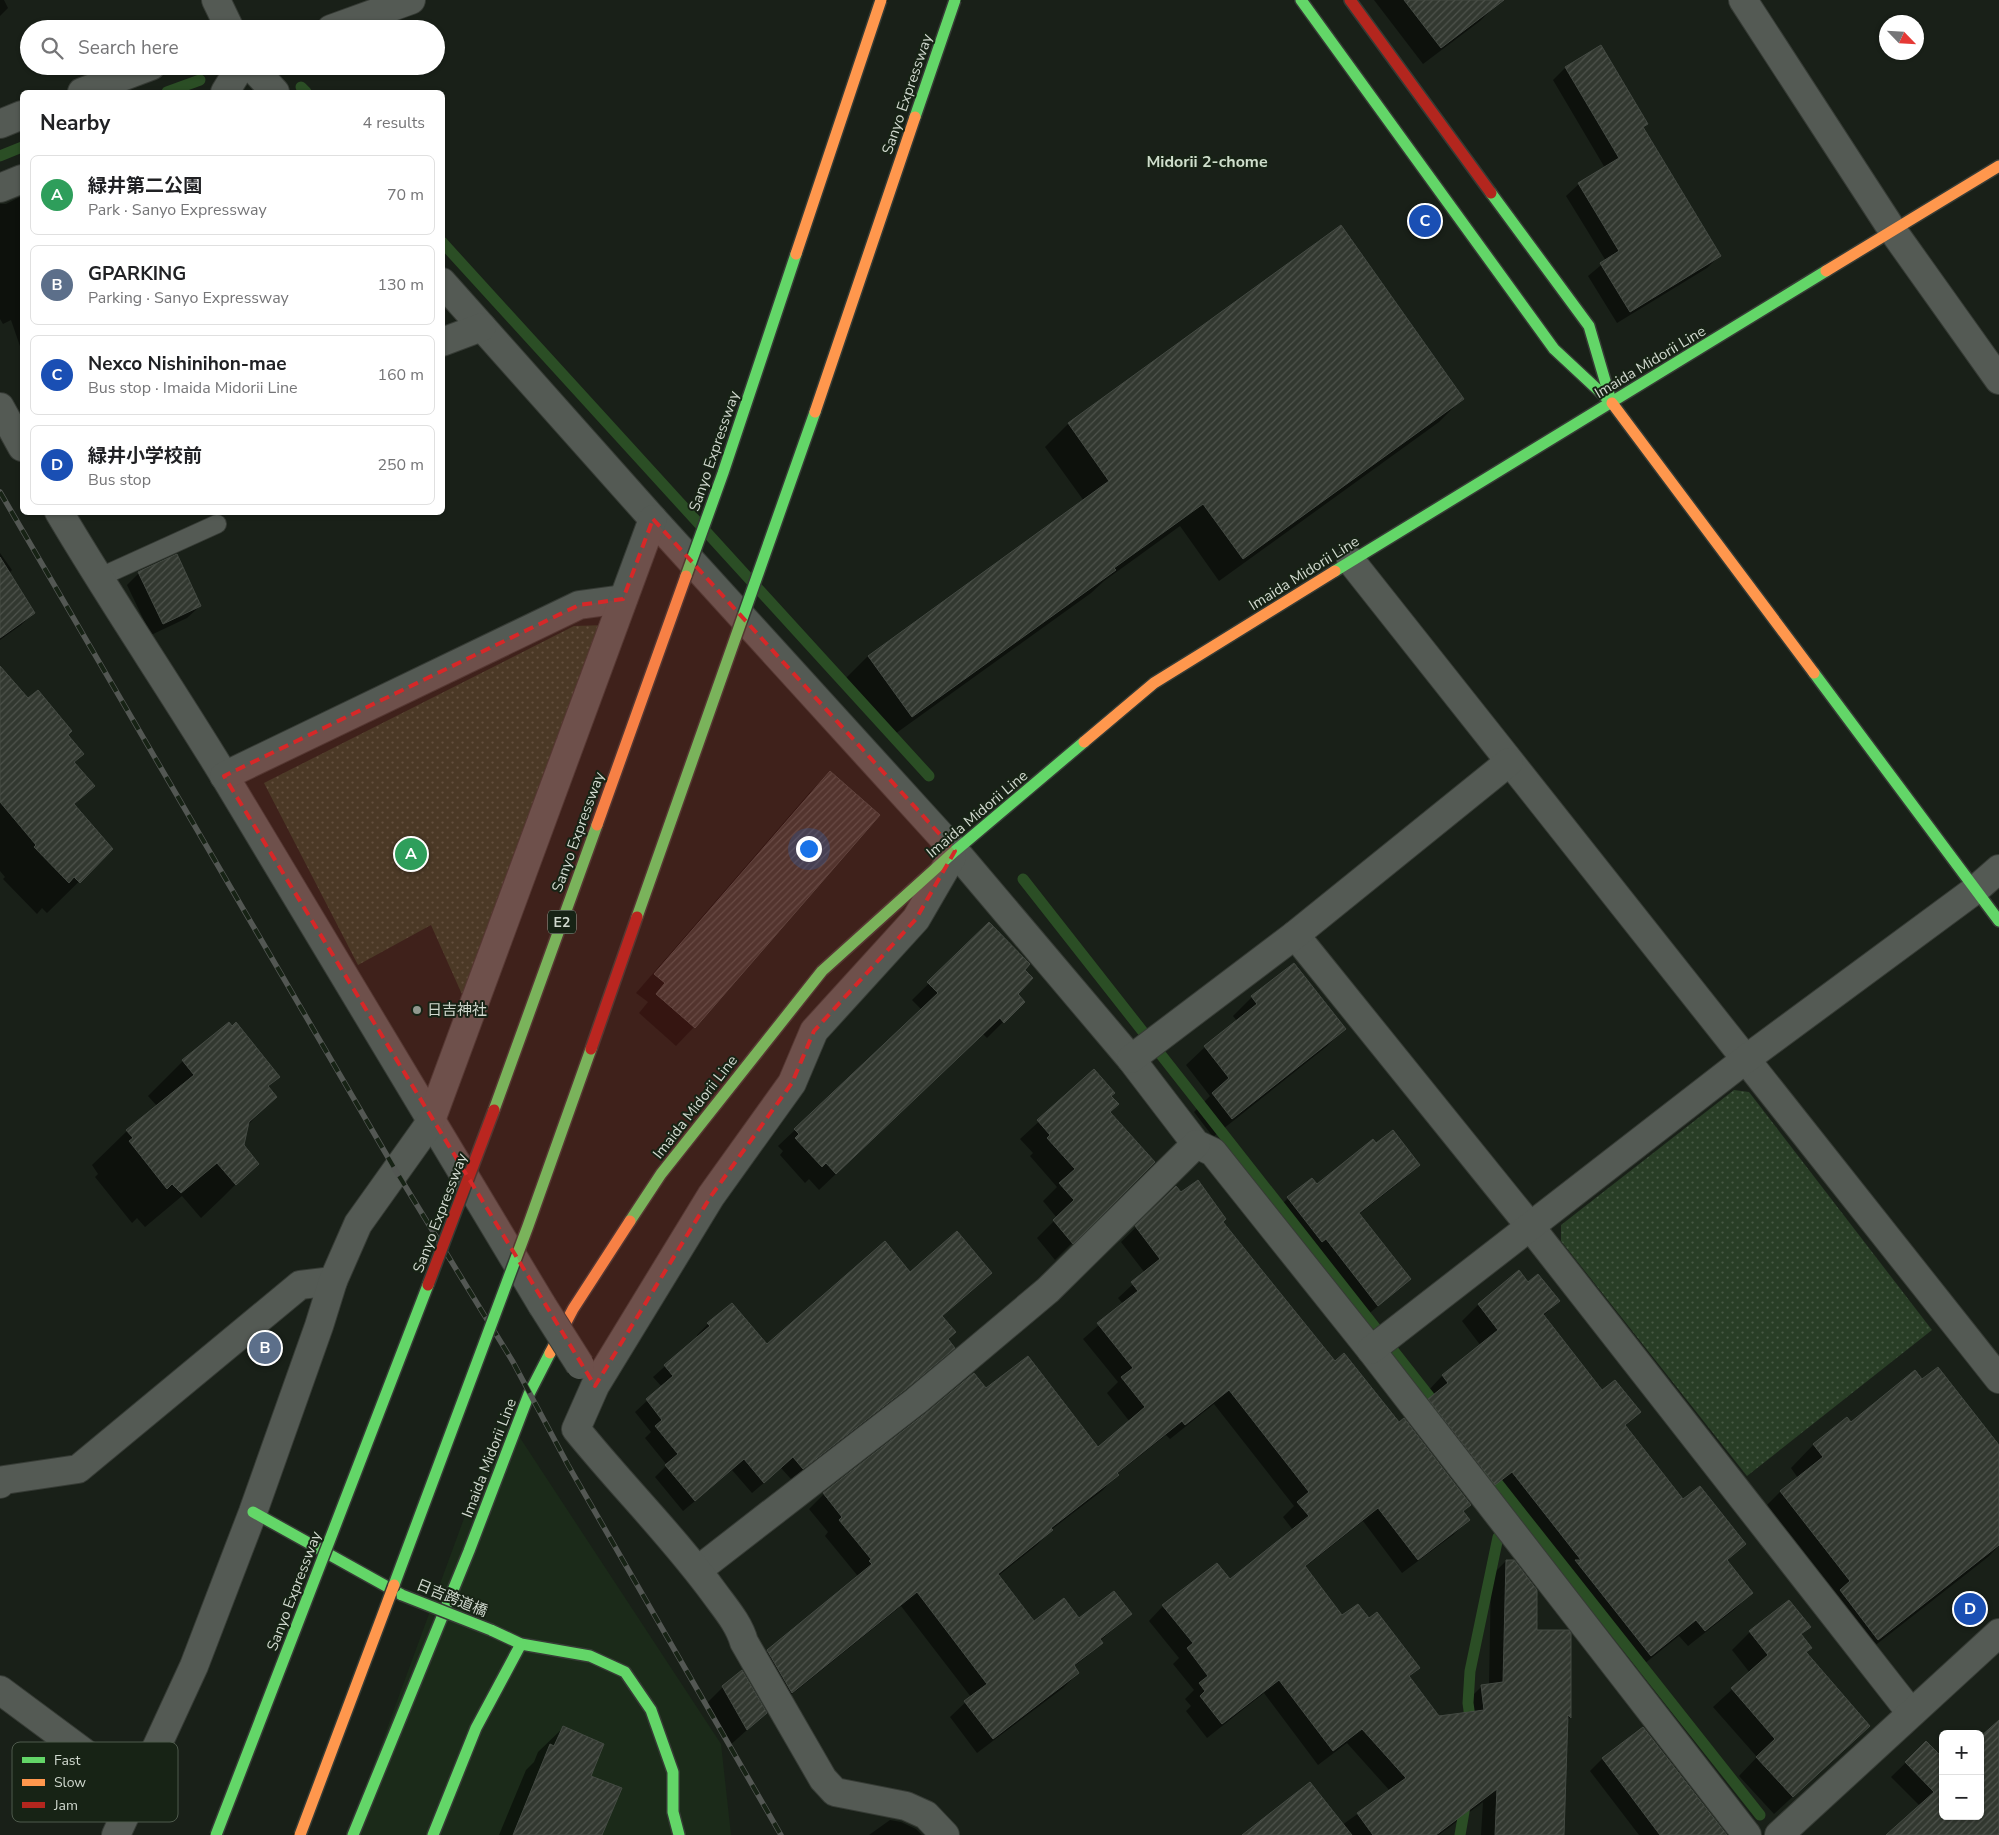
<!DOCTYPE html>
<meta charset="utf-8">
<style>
body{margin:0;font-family:"Nunito Sans","Noto Sans JP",sans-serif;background:#f6f6f6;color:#202124}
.controls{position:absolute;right:15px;bottom:15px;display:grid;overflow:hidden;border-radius:8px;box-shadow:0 1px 4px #0004}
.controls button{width:45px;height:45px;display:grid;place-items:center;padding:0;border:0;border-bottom:1px solid #e0e0e0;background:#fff;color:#202124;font:25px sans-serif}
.compass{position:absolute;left:1879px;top:15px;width:45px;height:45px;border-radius:50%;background:#fff;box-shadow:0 1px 4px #0004;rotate:115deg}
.you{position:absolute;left:808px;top:848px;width:18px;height:18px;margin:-12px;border:4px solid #fff;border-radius:50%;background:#1a73e8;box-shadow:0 0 0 8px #1a73e833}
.badge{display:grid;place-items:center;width:32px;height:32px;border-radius:50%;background:#d93025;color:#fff;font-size:16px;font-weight:700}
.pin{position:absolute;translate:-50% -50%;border:2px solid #fff;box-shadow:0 1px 5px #0006}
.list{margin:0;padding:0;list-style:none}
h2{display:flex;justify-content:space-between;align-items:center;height:65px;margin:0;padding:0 20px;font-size:21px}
h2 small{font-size:16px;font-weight:400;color:#757577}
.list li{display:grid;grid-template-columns:32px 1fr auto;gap:15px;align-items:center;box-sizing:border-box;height:80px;margin:0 10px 10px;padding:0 10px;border:1px solid #e0e0e0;border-radius:8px}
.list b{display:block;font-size:19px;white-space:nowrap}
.list p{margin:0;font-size:16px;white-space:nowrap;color:#757577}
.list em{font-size:16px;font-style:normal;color:#757577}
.icon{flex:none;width:28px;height:28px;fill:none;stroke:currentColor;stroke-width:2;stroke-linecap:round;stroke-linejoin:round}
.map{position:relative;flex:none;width:1999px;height:1835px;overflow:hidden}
.search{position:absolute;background:#fff;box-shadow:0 1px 4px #0004;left:20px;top:20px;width:425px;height:55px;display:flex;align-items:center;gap:12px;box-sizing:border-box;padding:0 18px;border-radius:28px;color:#757577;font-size:19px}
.panel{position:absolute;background:#fff;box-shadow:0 1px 4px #0004;left:20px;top:90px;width:425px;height:425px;border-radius:8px}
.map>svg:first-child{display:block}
.built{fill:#1b2a19}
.green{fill:url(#green-dots)}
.shadow{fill:#0007}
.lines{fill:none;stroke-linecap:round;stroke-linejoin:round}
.stream{stroke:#2b4e25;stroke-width:11}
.building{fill:url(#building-hatch);stroke:#444a43}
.lane-casing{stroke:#363b35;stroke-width:20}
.street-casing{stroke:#363b35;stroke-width:30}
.fast-casing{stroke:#363b35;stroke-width:14}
.slow-casing{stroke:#363b35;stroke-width:14}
.jam-casing{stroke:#363b35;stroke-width:14}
.lane{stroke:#545a54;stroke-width:18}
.street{stroke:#545a54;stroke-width:28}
.fast{stroke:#63d668;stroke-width:11}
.slow{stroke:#ff974d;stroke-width:11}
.jam{stroke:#b3261e;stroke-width:11}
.rail-casing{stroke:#535753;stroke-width:5.5}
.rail{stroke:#172315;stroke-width:4;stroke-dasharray:11;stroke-linecap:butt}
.street-bridge-casing{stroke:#363b35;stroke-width:30;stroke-linecap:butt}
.fast-bridge-casing{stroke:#363b35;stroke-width:14;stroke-linecap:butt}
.slow-bridge-casing{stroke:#363b35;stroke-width:14;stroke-linecap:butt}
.jam-bridge-casing{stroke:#363b35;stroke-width:14;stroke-linecap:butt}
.street-bridge{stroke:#545a54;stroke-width:28}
.fast-bridge{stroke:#63d668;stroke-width:11}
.slow-bridge{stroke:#ff974d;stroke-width:11}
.jam-bridge{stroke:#b3261e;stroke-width:11}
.marked{fill:#d62828;fill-opacity:0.2;stroke:#d62828;stroke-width:4;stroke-dasharray:10 6;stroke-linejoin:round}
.poi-dot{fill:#91988f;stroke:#172315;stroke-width:2}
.labels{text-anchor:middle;stroke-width:4;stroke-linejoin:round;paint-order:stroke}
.shield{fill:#172315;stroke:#99a297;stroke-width:1}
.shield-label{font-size:14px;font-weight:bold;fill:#d1d9cf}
.street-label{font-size:15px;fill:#d1d9cf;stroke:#172315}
.poi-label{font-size:15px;fill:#d1d9cf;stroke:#172315;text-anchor:start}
.neighbourhood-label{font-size:16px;font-weight:bold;fill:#cfdecc;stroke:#172315}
.key{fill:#172315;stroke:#4f5a4d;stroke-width:1}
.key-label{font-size:14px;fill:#d1d9cf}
</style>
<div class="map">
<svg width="1999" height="1835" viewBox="0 0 1999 1835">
<defs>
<pattern id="green-dots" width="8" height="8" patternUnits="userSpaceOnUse" patternTransform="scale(1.25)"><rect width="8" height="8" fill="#293e26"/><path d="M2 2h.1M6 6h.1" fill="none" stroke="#475944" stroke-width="1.8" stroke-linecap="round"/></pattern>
<pattern id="building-hatch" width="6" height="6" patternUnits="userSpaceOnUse" patternTransform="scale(1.25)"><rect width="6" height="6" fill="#323830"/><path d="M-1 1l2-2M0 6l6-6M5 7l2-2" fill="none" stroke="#4f544d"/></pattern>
</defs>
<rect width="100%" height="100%" fill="#192018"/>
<!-- built -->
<path class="built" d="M503 1412 721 1744 731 1835H348Z"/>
<!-- green -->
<g class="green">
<path d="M607 625 465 1001 431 925 358 965 264 783 574 626Z"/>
<path d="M1734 1090 1749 1092 1932 1330 1747 1476 1561 1241V1225Z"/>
</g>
<!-- shadow -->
<g class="shadow">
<path d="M0 0H4L8 8 0 16Z"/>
<path d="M1374 0H1495L1497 4 1480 21 1423 64Z"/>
<path d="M1600 47 1642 128 1720 255 1707 268 1617 323 1588 276 1606 261 1566 196 1579 184 1605 168 1553 80 1565 68Z"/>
<path d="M22 196V352L11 320 3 324 0 319V204H6Z"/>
<path d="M1340 227 1462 399 1439 422 1219 581 1180 526 1104 581 1091 593 888 739 845 679 868 656 1084 501 1045 447 1068 424Z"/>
<path d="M0 553 12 570 9 573 34 612 21 625 0 640Z"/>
<path d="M139 573 200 606 187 618 151 635 127 585Z"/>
<path d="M0 668 28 700 66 735 82 754 73 763 93 786 74 805 112 849 47 913 42 908 37 914 3 879 5 877 0 871Z"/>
<path d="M830 773 694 1027 676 1046 639 1013 648 1002 636 993 811 791Z"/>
<path d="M989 924 1023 970 1016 994 1023 1002 987 1038 983 1034 819 1190 809 1179 805 1183 780 1155 783 1151 778 1146 922 1010 912 1000Z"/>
<path d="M1293 964 1344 1029 1326 1047 1213 1137 1194 1112 1210 1096 1186 1065 1205 1047 1237 1021 1233 1016 1252 997Z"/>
<path d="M183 1061 278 1077 267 1088 275 1097 247 1126 243 1145 257 1163 222 1198 201 1218 182 1196 145 1227 137 1218 132 1223 95 1177 98 1174 92 1165 127 1131 157 1106 148 1096Z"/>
<path d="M1094 1071 1110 1096 1109 1112 1153 1162 1055 1260 1037 1238 1057 1218 1043 1201 1057 1187 1030 1156 1033 1153 1020 1139Z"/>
<path d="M1376 1145 1418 1165 1406 1177 1358 1215 1410 1279 1365 1317 1313 1250 1310 1253 1276 1210 1288 1198 1317 1186Z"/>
<path d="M1176 1188 1181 1194 1222 1222 1335 1362 1468 1520 1453 1535 1402 1573 1363 1521 1305 1567 1342 1617 1369 1620 1419 1668 1408 1678 1438 1717 1468 1713 1467 1701 1482 1686 1489 1685 1491 1576 1506 1561 1536 1631 1569 1633 1570 1718 1567 1720 1562 1835H1481L1483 1802 1439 1835H1248L1342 1825 1390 1791 1347 1743 1318 1765 1264 1693 1207 1738 1186 1711 1191 1706 1185 1699 1194 1690 1173 1664 1179 1658 1149 1621 1163 1606 1229 1580 1293 1530 1283 1517 1294 1506 1214 1404 1170 1439 1166 1435 1117 1474 1103 1490 1051 1530 1037 1545 998 1576 1034 1622 1130 1614 1100 1641 1101 1643 1086 1657 1073 1667 1078 1673 1063 1688 977 1753 950 1717 971 1697 901 1606 776 1707 753 1666 768 1651 857 1578V1575L825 1536 828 1532 809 1509 824 1494 926 1414 986 1390 1097 1449 1130 1422 1107 1393 1118 1382 1083 1339 1123 1304 1118 1298 1145 1273 1121 1242Z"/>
<path d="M1528 1284 1558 1301 1543 1316 1602 1392 1639 1412 1624 1427 1683 1501 1744 1544 1727 1561 1751 1593 1735 1609 1688 1646 1679 1636 1634 1672 1560 1577 1563 1574 1494 1488 1413 1416 1431 1398 1426 1393 1442 1376 1481 1346 1462 1321 1479 1304Z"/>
<path d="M941 1317 947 1339 953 1348 893 1400 791 1479 781 1468 752 1493 732 1470 683 1511 655 1477 667 1465 645 1438 651 1432 635 1412 662 1387 653 1377 698 1337 697 1335 708 1324 766 1346Z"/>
<path d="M1851 1424 1999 1447V1546L1988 1557 1854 1662 1757 1515 1780 1492 1798 1478 1791 1468 1814 1444Z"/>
<path d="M1809 1627 1801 1635 1805 1653 1850 1744 1774 1814 1739 1776 1757 1757 1713 1707 1750 1673 1732 1650 1750 1632Z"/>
<path d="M723 1687 766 1713 728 1747 704 1706Z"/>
<path d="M1999 1722V1835H1888L1920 1806 1891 1777 1926 1743 1943 1816H1980Z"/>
<path d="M563 1728 590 1776 601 1835H499L526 1770 534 1762 538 1752Z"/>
<path d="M1643 1729 1726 1835H1639L1590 1771 1602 1759Z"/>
<path d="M890 1820 901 1822 916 1829 922 1835H869Z"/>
</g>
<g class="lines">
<!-- stream -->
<g class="stream">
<path d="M301 87 306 92"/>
<path d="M167 92 200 80"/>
<path d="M0 156 22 147"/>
<path d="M442 242 929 776"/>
<path d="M1023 879 1440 1410"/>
<path d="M1488 1471 1760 1815"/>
<path d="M1471 1725 1468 1703 1470 1671 1498 1537"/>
<path d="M1460 1835 1466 1800"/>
</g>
</g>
<!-- building -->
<g class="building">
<path d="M1404 0H1504L1441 48Z"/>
<path d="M1601 45 1648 124 1643 127 1721 256 1630 312 1600 263 1619 251 1578 183 1619 158 1565 67Z"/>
<path d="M1341 225 1464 399 1243 559 1203 504 1114 568 1116 570 912 717 868 656 1109 481 1068 423Z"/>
<path d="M177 554 201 606 163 624 138 572Z"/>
<path d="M0 557 35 613 0 638Z"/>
<path d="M0 666 28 698 38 690 72 731 68 735 84 754 74 762 95 786 74 804 113 849 80 883 74 877 69 883 34 847 36 845 0 802Z"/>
<path d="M830 771 880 815 695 1028 656 994 665 983 654 974Z"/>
<path d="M989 922 1030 964 1025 970 1033 978 1018 994 1025 1002 1004 1023 1000 1018 836 1174 826 1163 822 1167 795 1138 799 1134 794 1129 938 993 927 982Z"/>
<path d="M1294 963 1346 1029 1232 1119 1212 1093 1229 1078 1204 1046 1257 1004 1251 996Z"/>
<path d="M229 1022 232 1026 236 1022 280 1077 268 1086 277 1097 249 1122 244 1145 259 1164 236 1185 217 1163 181 1193 172 1184 167 1189 129 1141 133 1138 126 1130 194 1075 182 1060Z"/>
<path d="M1094 1069 1115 1093 1111 1096 1119 1104 1110 1112 1155 1162 1073 1244 1053 1220 1074 1200 1059 1183 1075 1169 1047 1138 1050 1135 1037 1120Z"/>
<path d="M1393 1130 1420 1165 1359 1213 1411 1279 1378 1306 1326 1239 1322 1242 1287 1197 1312 1178 1317 1184 1373 1139 1376 1143Z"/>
<path d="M1198 1180 1226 1219 1223 1222 1335 1361 1344 1353 1399 1422 1404 1418 1471 1505 1463 1511 1470 1520 1418 1560 1378 1508 1305 1566 1342 1615 1358 1604 1369 1618 1377 1612 1420 1668 1409 1676 1439 1716 1484 1710 1481 1685 1503 1682 1506 1560H1514L1537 1590V1630H1569L1571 1633V1718L1568 1715 1564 1835H1495L1497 1789 1436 1835H1373L1357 1813 1406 1778 1362 1729 1333 1751 1279 1680 1222 1724 1200 1696 1205 1691 1199 1683 1208 1676 1187 1648 1193 1643 1162 1605 1217 1563 1230 1579 1309 1516 1297 1502 1309 1492 1229 1390 1185 1425 1182 1421 1117 1473 1119 1475 1051 1528 1053 1530 998 1574 1034 1621 1064 1598 1079 1618 1114 1591 1132 1614 1100 1639 1103 1643 1074 1665 1079 1673 993 1739 964 1701 987 1684 917 1592 792 1693 767 1650 872 1564 869 1561 871 1559 839 1520 842 1517 823 1493 926 1413 974 1373 986 1388 1028 1356 1098 1447 1145 1407 1121 1377 1133 1368 1097 1323 1138 1291 1131 1282 1160 1259 1135 1226 1176 1186 1181 1192Z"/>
<path d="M957 1231 992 1273 942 1316 956 1332 948 1339 955 1348 906 1389 803 1469 793 1457 764 1483 744 1459 695 1501 665 1465 678 1454 655 1426 662 1420 646 1399 673 1376 664 1365 710 1326 707 1323 732 1303 767 1344 885 1241 910 1272Z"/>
<path d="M1519 1270 1528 1282 1538 1274 1560 1301 1543 1314 1602 1390 1615 1380 1641 1412 1625 1425 1683 1499 1700 1486 1746 1544 1727 1560 1753 1593 1705 1631 1696 1620 1651 1656 1575 1560H1581L1512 1472 1495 1485 1428 1399 1448 1383 1442 1375 1498 1330 1478 1304Z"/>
<path d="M1938 1367 1999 1445V1545L1878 1640 1840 1590 1850 1581 1780 1491 1823 1457 1813 1444 1847 1417 1851 1422 1915 1370 1922 1379Z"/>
<path d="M1789 1600 1811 1627 1801 1634 1812 1648 1806 1652 1870 1726 1793 1797 1756 1757 1775 1739 1731 1688 1768 1655 1749 1631Z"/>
<path d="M742 1670 767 1713 747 1730 722 1686Z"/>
<path d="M1999 1720V1835H1886L1934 1792 1905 1762 1926 1741 1943 1758V1816H1980V1737Z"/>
<path d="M563 1726 604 1744 591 1776 622 1788 602 1835H513L550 1744 554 1746Z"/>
<path d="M1643 1727 1727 1835H1660L1602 1758Z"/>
<path d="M1310 1782 1352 1835H1242Z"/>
</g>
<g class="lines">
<!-- lane casing -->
<g class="lane-casing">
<path id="lane" d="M98 578 217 524"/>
</g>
<!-- street casing -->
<g class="street-casing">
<g id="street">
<path d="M216 0 230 29"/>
<path d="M1743 0 1893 231 1999 380"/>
<path d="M331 29 411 0"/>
<path d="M251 66 275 92"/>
<path d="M82 92 151 66"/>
<path d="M225 92 241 66"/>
<path d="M0 124 22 115"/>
<path d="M0 188 22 179"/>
<path d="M442 282 653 519 955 851 1131 1059 1196 1144 1213 1152 1371 1350 1747 1835"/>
<path d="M442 342 482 327"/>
<path d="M0 407 22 447"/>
<path d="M59 512C112 602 171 688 225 777 331 953 435 1130 542 1305"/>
<path d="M1351 561 1999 1379"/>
<path d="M224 776 579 605 623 599"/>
<path d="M1295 935 1529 1225 1911 1713"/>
<path d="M1131 1059 1295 935 1509 762"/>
<path d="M1371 1350 1746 1059 1975 890 1999 869"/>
<path d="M0 1484 4 1480 78 1469 300 1285 333 1281"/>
<path d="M698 1570 916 1401 1048 1290 1196 1144"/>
<path d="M0 1690 136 1791"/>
<path d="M116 1835 194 1666 253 1512 319 1326 333 1281 358 1224 430 1123 653 519"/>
<path d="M945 1835 926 1815 906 1806 835 1792 823 1779 744 1642C739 1624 726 1609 715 1594 673 1536 621 1485 576 1429L595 1386 711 1196 792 1083 814 1031 916 919 952 857"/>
<path d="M1779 1835 1999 1633"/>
</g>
</g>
<!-- fast casing -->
<g class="fast-casing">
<g id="fast">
<path d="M1301 0 1554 349 1612 403"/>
<path d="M1491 193 1589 326 1611 401"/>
<path d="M1335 571 1826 271"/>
<path d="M1814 673 1999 921"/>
<path d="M630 1221 661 1174 822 971 955 851 1084 742"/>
<path d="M253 1512 402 1595"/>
<path d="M491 1630 521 1644 590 1656 625 1672 651 1710 673 1772V1812L679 1835"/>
<path d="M353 1835 469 1551 529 1394 550 1353"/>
<path d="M433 1835 476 1728 521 1644"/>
</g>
</g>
<!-- slow casing -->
<g class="slow-casing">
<g id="slow">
<path d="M1826 271 1999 166"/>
<path d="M1612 403 1814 673"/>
<path d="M1084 742 1154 683 1335 571"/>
<path d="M550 1353 573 1309 630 1221"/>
</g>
</g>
<!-- jam casing -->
<g class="jam-casing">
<path id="jam" d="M1350 0 1491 193"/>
</g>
<!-- lane -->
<use href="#lane" class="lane"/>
<!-- street -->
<use href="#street" class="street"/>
<!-- fast -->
<use href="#fast" class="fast"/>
<!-- slow -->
<use href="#slow" class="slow"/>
<!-- jam -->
<use href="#jam" class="jam"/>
<!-- rail casing -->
<g class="rail-casing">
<path id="rail" d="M0 492 396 1171 513 1362 568 1465 781 1835"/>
</g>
<!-- rail -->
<use href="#rail" class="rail"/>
<!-- street-bridge casing -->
<g class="street-bridge-casing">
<path id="street-bridge" d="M542 1305 580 1365"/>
</g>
<!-- fast-bridge casing -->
<g class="fast-bridge-casing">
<g id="fast-bridge">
<path d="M915 117 955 0"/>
<path d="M686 576 723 473 796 254"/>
<path d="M637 917 815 412"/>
<path d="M494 1110 597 825"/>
<path d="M394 1585 528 1226 591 1049"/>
<path d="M402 1595 491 1630"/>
<path d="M216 1835 428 1285"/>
</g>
</g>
<!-- slow-bridge casing -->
<g class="slow-bridge-casing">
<g id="slow-bridge">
<path d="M796 254 881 0"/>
<path d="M815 412 915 117"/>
<path d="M597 825 686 576"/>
<path d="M300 1835 394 1585"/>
</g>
</g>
<!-- jam-bridge casing -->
<g class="jam-bridge-casing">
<g id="jam-bridge">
<path d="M591 1049 637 917"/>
<path d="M428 1285 494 1110"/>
</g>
</g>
<!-- street-bridge -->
<use href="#street-bridge" class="street-bridge"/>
<!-- fast-bridge -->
<use href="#fast-bridge" class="fast-bridge"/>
<!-- slow-bridge -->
<use href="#slow-bridge" class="slow-bridge"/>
<!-- jam-bridge -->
<use href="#jam-bridge" class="jam-bridge"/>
</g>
<!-- marked area -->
<path class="marked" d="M653 519 955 851 916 919 814 1031 792 1083 711 1196 595 1386 224 776 579 605 623 599Z"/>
<!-- markers -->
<circle class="poi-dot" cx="417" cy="1010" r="5"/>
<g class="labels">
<!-- shield labels -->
<rect class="shield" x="548" y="910.5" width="28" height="23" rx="4"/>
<g class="shield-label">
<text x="562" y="927">E2</text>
</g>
<!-- street labels -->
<g class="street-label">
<text transform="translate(907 94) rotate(-71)" y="5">Sanyo Expressway</text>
<text transform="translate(1650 362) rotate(-31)" y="5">Imaida Midorii Line</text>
<text transform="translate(714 451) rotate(-71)" y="5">Sanyo Expressway</text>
<text transform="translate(1304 573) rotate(-32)" y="5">Imaida Midorii Line</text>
<text transform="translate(977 814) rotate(-40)" y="5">Imaida Midorii Line</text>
<text transform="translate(578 832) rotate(-70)" y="5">Sanyo Expressway</text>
<text transform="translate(695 1107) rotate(-52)" y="5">Imaida Midorii Line</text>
<text transform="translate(440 1213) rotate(-69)" y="5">Sanyo Expressway</text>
<text transform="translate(489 1458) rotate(-69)" y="5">Imaida Midorii Line</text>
<text transform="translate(294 1591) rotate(-69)" y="5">Sanyo Expressway</text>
<text transform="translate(452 1598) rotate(22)" y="5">日吉跨道橋</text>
</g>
<!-- poi labels -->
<g class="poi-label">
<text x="427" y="1015">日吉神社</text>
</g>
<!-- neighbourhood labels -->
<g class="neighbourhood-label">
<text x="1207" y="167">Midorii 2-chome</text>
</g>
</g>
<!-- legend -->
<rect x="12" y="1742" width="166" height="80" rx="8" class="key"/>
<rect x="22" y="1757" width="23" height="6" fill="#63d668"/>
<rect x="22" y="1779" width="23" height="7" fill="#ff974d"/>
<rect x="22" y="1802" width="23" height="6" fill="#b3261e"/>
<g class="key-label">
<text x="54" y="1765">Fast</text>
<text x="54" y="1787">Slow</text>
<text x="54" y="1810">Jam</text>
</g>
</svg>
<div class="controls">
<button>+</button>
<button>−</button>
</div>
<svg class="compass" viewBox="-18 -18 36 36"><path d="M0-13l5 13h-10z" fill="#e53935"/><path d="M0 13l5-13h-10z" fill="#757577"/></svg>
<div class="you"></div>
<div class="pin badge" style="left:411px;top:854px;background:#2e9e5b">A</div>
<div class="pin badge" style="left:265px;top:1348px;background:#5c6f8a">B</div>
<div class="pin badge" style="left:1425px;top:221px;background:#1a4fb4">C</div>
<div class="pin badge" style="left:1970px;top:1609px;background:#1a4fb4">D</div>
<div class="search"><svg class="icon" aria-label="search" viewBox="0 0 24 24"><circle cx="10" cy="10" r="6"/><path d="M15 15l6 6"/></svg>Search here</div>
<section class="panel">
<h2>Nearby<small>4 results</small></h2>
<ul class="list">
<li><span class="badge" style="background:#2e9e5b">A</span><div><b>緑井第二公園</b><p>Park · Sanyo Expressway</p></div><em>70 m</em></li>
<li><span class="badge" style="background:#5c6f8a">B</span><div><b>GPARKING</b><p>Parking · Sanyo Expressway</p></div><em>130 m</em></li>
<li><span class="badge" style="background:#1a4fb4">C</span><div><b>Nexco Nishinihon-mae</b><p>Bus stop · Imaida Midorii Line</p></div><em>160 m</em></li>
<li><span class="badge" style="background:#1a4fb4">D</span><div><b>緑井小学校前</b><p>Bus stop</p></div><em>250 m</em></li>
</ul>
</section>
</div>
